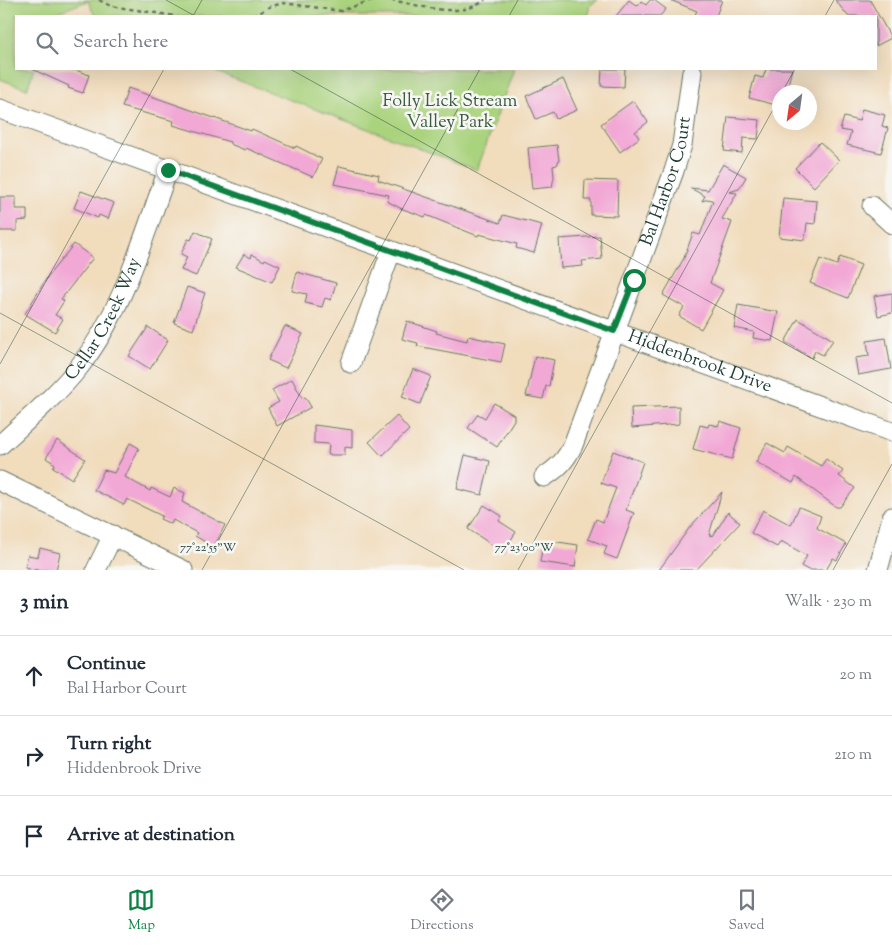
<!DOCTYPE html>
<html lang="en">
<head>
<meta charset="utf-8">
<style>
	body { margin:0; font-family:"Sorts Mill Goudy",serif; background:#f2f2f3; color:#1f2937 }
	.compass { position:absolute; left:772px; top:85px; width:45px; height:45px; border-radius:50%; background:#fff; box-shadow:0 5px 20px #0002; rotate:209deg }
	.stop { position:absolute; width:15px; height:15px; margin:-11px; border:4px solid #0b8043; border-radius:50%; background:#fff }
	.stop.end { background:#0b8043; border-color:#fff; box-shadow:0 1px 5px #0008 }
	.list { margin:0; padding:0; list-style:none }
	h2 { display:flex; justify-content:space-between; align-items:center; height:65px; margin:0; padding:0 20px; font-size:21px }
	h2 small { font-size:16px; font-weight:400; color:#747a83 }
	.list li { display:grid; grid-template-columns:32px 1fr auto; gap:15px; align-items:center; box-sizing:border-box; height:80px; padding:0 20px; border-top:1px solid #e0e1e3 }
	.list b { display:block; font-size:19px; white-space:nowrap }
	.list p { margin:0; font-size:16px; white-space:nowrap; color:#747a83 }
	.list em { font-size:16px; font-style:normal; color:#747a83 }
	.icon { flex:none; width:28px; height:28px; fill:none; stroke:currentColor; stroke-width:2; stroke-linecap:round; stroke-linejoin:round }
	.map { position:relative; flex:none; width:892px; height:570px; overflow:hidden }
	.search { position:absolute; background:#fff; box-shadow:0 5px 20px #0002; left:15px; right:15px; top:15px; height:55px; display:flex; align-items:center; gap:12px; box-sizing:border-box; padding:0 18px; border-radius:0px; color:#747a83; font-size:19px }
	.sheet { height:305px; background:#fff }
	nav { display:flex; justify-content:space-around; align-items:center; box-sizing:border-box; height:70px; border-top:1px solid #e0e1e3; background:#fff; font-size:14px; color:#747a83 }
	nav a { display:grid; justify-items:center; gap:2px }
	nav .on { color:#0b8043 }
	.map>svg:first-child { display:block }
</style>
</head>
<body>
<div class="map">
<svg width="892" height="570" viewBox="0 0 892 570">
	<rect width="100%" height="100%" fill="#f6f6f2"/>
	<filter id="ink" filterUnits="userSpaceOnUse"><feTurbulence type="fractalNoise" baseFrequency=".02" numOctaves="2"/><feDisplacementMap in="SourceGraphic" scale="10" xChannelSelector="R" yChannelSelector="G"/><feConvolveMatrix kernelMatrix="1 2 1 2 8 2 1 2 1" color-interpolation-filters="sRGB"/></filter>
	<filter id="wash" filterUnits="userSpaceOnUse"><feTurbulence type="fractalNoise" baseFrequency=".0096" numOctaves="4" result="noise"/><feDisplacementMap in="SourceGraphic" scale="20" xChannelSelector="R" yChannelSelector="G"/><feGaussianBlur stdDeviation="1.12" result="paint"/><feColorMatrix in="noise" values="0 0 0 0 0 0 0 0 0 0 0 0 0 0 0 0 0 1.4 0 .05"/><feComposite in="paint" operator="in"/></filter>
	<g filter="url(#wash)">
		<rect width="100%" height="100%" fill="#f1dcbc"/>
		<path fill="#aad37e" stroke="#648859" d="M0 0H598L589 6V16H95L88 1 55 13 53 16H16V69H34L27 89 0 79Z
			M208 69H514L477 170Z"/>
		<g id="blocks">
			<path fill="#f2a8d5" d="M629 0 637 6 641 1 646 5 650 0H654L666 9 660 16H616Z
				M670 0H722L716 16H694L697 11Z
				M835 0H870L891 38 876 46V16H848Z
				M32 69H73L89 75 83 93 68 88 69 86Z
				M602 69H625L624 87 601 86Z
				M766 69H792L786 92H780V106L749 98 755 76 763 78Z
				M563 79 577 110 556 119 553 112 536 119 526 96Z
				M128 88 237 126 251 131 252 129 295 148 296 146 322 159 313 177 246 148 245 150 230 144V142L173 125 174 121 122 107Z
				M633 101 648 122 635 132 639 138 620 152 601 124Z
				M862 109 885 115 882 126 888 128 881 153 847 145 851 132 840 130 844 117 859 121Z
				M728 117 760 120 758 139 743 138 742 153 724 151Z
				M820 142 839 160 814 187 795 168Z
				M557 145 559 160 557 165 553 166 554 177 552 187 532 189 528 148Z
				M723 164 746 177 739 189 729 192 737 193 722 219 732 222 710 283 723 290 701 329 679 316 684 307 663 295 684 258 693 233 700 235 713 201 709 199 702 201 705 196 690 188 708 190Z
				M339 166 379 175 378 180 500 223 503 215 542 225 534 253 516 248 517 244 479 234 478 236 426 215 425 217 400 208 387 201 389 195 334 184Z
				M585 180 618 181 617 216 591 215V200H584Z
				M81 191 114 203 108 219 99 215 98 218 74 208Z
				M0 197H16V209H27V220L17 221V231H0Z
				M783 198 817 201 815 224 807 223 805 240 779 237Z
				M195 231 212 239 196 276 181 270 187 257 181 254 188 239 191 240Z
				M600 236 602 259 582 261 583 266 561 268 559 239Z
				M74 244 93 258 61 299 64 301 55 315 63 319 55 332 25 314 48 276Z
				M244 254 251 258 252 254 264 261 265 259 280 266 272 282 236 267Z
				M840 257 861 265 848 298 810 283 820 259 837 265Z
				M297 272 336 283 331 300 325 298 322 307 305 303 307 294 292 291Z
				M187 287 205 293 193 330 174 323Z
				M892 293V313L878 316 874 296Z
				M738 305 778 312 772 341 753 338 754 332 734 328Z
				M798 319 833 340 823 355 815 351 812 358 785 342Z
				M407 321 437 331 436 333 467 341 468 336 505 344 501 362 417 346 418 343 402 339Z
				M285 326 303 334 286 368 268 360Z
				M148 327 168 340 150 369 129 356Z
				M886 338 891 369 858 375 855 358 869 356 867 341Z
				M535 356 554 360 549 386H546L543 399 526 396Z
				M413 369 431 376 420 404 402 397Z
				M292 379 302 398 305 397 311 407 277 426 268 408 279 402 272 390Z
				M494 403 514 415V420L497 447 468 428 478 414 485 418Z
				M679 406V424L632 428 631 408Z
				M397 416 409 430 382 456 369 442Z
				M720 421 741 428 732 459 693 449 700 425 708 427 709 424 718 426Z
				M314 425 352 430V448L345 447V455H328L329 444 314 443Z
				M57 440 85 459 72 479 53 467 55 464 46 458Z
				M130 443 139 448 125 477 150 491 151 488 170 497 174 488 185 493 182 502 225 525 214 547 195 536 197 533 173 520 171 524 160 519 162 516 127 499 124 505 94 490 104 470 114 473Z
				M767 443 785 453 788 447 821 466 826 459 843 471 839 476 855 488 840 507H836L796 477 793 483 756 462Z
				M613 451 643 462 626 510 634 513 617 559 604 554 607 546 588 539 596 519 603 522 616 488 601 483Z
				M465 455 490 461 482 495 457 489Z
				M722 492 709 535 713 536 728 512 740 523 696 570H659L690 527Z
				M484 505 502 516 499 521 516 532 503 552 468 529Z
				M799 507 821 516 817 528 846 544 837 560 833 558 826 570H808L801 566 807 556 781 541 777 547 751 533 763 510 791 525Z
				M551 541 578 545 575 567 540 562 543 544 550 545Z
				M40 548 60 553 56 570H38L25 567 28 555 38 557Z"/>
		</g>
	</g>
	<g filter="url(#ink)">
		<use href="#blocks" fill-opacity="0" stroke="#687564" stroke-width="1"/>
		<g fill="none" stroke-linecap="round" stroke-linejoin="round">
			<defs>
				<g id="minor">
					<path id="s1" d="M0 109 892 432"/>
					<path d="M872 206 892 224"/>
					<path d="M351 363 391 251"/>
					<path id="s2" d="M0 445C27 420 56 396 79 367 124 310 143 237 168 170"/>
					<path id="s3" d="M544 477C558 468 566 460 573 445L674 171 682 145 692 72"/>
					<path d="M0 481 183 570"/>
					<path d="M96 570 113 535"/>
					<path d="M878 570 892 517"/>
				</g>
			</defs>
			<use href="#minor" stroke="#687564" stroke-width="21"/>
			<path stroke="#687564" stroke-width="2.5" stroke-dasharray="4 4" stroke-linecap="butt" d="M99 0 111 6 175 16
				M391 0C421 5 459 20 485 0
				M245 16 257 14 269 7 283 3 341 11 372 0"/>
			<use href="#minor" stroke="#fff" stroke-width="19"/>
		</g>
	</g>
	<g fill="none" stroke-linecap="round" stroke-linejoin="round" filter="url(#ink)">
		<path stroke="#0b8043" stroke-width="6" d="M168 170 614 331 634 280"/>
	</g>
	<path fill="none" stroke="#1f3d34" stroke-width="1" stroke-opacity="0.45" d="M166 0 195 16M193 16 202 0M509 16 518 0M825 16 834 0M290 69 892 403M782 92 795 69M0 313 464 570M0 364 164 69M202 570 480 69M518 570 780 97M833 570 892 464"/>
	<g text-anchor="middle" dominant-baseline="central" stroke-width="5" stroke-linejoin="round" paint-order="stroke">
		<g font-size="18" fill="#3b5b43" stroke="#f6f6f2">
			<text x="450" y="102">Folly Lick Stream<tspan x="450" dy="21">Valley Park</tspan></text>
		</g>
		<g font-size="18" fill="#1f3d34" stroke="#f6f6f2">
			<text stroke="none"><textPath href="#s3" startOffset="324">Bal Harbor Court</textPath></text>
			<text stroke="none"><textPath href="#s2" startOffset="165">Cellar Creek Way</textPath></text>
			<text stroke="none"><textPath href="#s1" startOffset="744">Hiddenbrook Drive</textPath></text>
		</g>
	</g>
	<g font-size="12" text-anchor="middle" fill="#1f3d34" stroke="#f6f6f2" stroke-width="5" stroke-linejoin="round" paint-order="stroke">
		<text x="208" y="551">77°22'55"W</text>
		<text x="524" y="551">77°23'00"W</text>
	</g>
</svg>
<svg class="compass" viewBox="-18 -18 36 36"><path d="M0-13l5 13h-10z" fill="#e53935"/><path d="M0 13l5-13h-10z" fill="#747a83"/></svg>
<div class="stop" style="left:634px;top:280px"></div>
<div class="stop end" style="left:168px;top:170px"></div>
<div class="search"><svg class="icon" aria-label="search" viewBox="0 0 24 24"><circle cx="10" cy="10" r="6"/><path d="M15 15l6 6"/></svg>Search here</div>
</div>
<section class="sheet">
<h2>3 min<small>Walk · 230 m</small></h2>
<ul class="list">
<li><svg class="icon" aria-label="ahead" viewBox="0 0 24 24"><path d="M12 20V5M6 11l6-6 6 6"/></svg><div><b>Continue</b><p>Bal Harbor Court</p></div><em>20 m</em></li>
<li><svg class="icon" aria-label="right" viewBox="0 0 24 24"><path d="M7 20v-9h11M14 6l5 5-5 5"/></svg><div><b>Turn right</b><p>Hiddenbrook Drive</p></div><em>210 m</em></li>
<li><svg class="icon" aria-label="arrive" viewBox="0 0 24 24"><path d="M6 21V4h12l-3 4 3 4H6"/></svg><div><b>Arrive at destination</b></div></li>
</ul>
</section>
<nav>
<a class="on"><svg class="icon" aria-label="map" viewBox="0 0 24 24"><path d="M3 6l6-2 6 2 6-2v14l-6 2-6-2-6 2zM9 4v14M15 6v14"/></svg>Map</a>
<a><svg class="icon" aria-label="directions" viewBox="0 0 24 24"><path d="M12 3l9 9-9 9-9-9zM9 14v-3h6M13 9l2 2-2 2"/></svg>Directions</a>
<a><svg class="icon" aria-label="saved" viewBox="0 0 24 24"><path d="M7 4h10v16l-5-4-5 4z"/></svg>Saved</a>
</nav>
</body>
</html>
